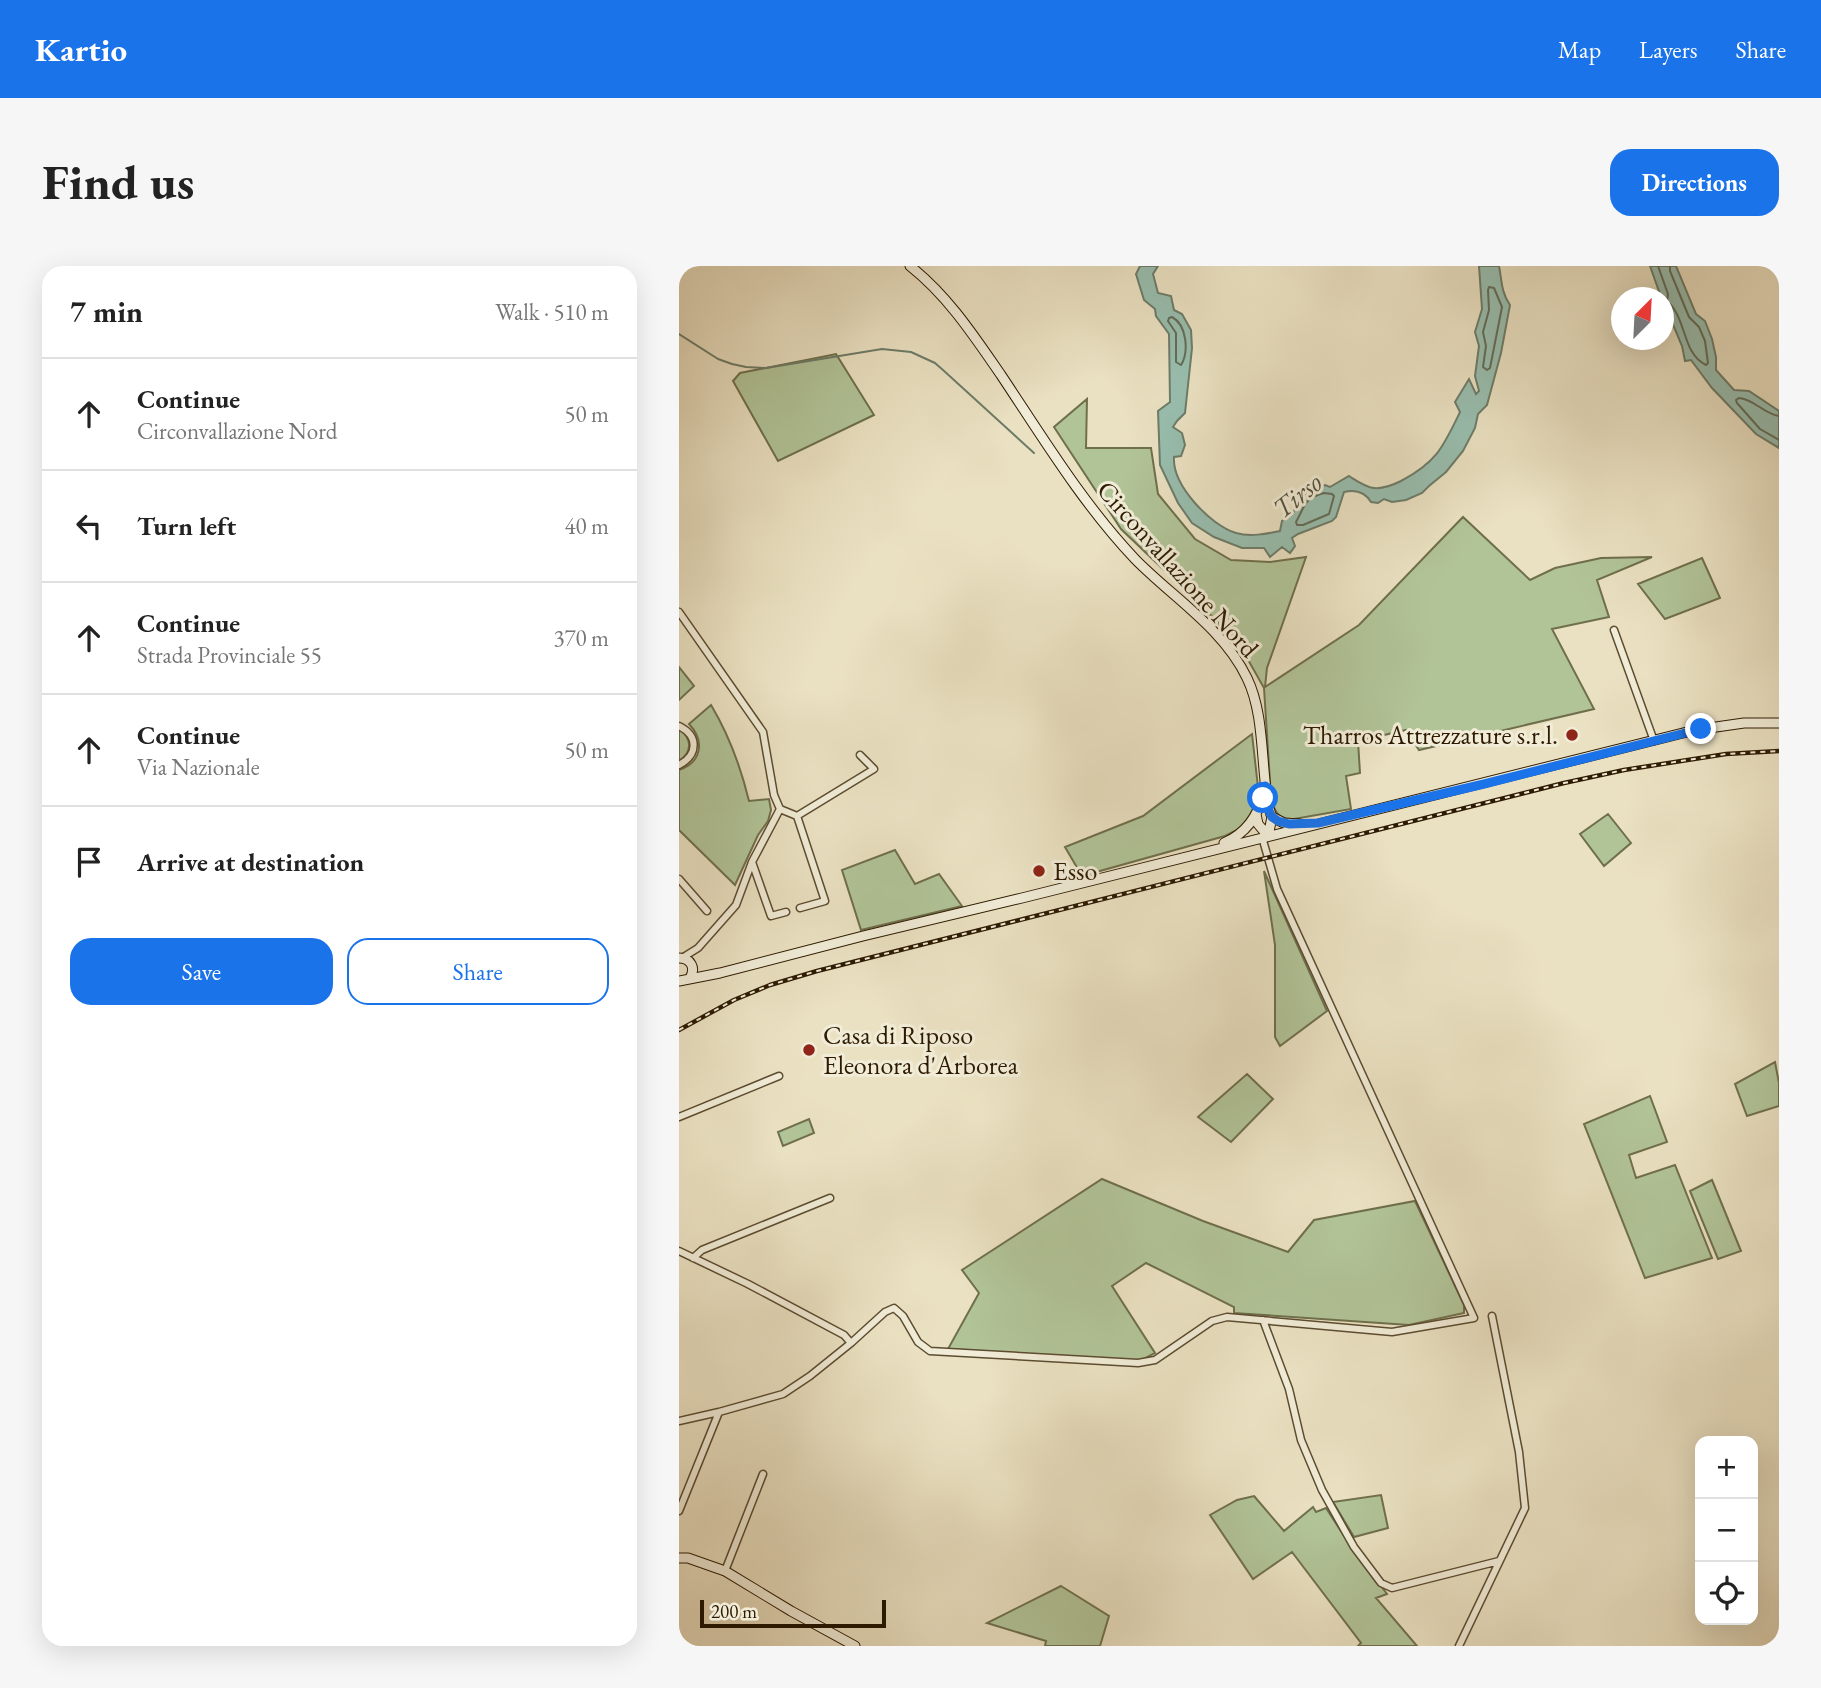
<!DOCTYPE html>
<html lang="en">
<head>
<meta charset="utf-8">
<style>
	body { margin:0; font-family:"EB Garamond",serif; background:#f6f6f6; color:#222 }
	.controls { position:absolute; right:21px; bottom:21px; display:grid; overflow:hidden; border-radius:14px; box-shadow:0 7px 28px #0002 }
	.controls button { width:63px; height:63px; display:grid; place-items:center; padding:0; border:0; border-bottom:2px solid #e0e0e0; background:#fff; color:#222; font:35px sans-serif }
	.compass { position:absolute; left:932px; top:21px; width:63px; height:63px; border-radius:50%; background:#fff; box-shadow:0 7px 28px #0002; rotate:24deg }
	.scale { position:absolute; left:21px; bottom:18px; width:186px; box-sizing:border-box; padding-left:7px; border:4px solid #2d1a00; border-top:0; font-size:19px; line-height:24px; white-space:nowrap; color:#2d1a00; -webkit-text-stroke:5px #f1ecd7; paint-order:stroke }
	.stop { position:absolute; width:21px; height:21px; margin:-16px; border:5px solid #1a73e8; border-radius:50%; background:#fff }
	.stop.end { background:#1a73e8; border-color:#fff; box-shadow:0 2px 7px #0008 }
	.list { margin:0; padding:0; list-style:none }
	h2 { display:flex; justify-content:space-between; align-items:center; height:91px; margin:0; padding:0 28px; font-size:30px }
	h2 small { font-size:23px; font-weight:400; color:#767676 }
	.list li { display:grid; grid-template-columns:46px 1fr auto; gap:21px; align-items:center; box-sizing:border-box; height:112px; padding:0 28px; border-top:2px solid #e0e0e0 }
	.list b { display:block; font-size:26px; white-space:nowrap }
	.list p { margin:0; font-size:23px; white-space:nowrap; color:#767676 }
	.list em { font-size:23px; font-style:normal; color:#767676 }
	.actions { display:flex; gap:14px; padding:21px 28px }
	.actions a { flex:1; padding:16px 0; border:2px solid #1a73e8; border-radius:21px; text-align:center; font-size:24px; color:#1a73e8 }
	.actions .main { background:#1a73e8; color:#fff }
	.icon { flex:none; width:38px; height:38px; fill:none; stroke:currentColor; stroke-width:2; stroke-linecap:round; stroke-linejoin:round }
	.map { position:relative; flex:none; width:1100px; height:1380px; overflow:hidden; border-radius:21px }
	header { display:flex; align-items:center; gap:42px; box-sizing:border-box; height:98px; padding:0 35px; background:#1a73e8; color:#fff }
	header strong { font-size:33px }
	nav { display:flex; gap:38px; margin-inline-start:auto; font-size:24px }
	.intro { display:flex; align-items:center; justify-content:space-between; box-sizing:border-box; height:168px; padding:0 42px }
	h1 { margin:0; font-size:49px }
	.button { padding:18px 32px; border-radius:21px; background:#1a73e8; color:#fff; font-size:24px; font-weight:700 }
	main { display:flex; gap:42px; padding:0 42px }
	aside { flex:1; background:#fff; border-radius:21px; box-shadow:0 7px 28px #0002 }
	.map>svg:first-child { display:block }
</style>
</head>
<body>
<header>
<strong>Kartio</strong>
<nav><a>Map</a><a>Layers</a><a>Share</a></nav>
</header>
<div class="intro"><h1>Find us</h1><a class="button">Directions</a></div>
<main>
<aside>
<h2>7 min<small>Walk · 510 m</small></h2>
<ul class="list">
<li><svg class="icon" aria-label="ahead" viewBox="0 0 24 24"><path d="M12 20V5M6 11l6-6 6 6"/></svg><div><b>Continue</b><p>Circonvallazione Nord</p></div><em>50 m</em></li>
<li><svg class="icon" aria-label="left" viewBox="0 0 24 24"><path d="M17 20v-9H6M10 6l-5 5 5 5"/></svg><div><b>Turn left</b></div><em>40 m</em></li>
<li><svg class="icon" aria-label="ahead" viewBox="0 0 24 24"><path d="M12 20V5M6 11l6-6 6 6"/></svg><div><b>Continue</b><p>Strada Provinciale 55</p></div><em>370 m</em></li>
<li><svg class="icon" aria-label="ahead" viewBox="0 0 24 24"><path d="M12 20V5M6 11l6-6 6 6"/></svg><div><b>Continue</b><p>Via Nazionale</p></div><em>50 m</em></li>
<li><svg class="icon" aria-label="arrive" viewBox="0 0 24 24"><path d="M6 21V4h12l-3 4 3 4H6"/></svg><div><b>Arrive at destination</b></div></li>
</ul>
<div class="actions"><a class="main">Save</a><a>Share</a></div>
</aside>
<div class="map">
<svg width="1100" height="1380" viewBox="0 0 1100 1380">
	<rect width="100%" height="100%" fill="#eae1c2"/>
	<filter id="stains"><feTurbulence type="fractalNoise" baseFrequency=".00286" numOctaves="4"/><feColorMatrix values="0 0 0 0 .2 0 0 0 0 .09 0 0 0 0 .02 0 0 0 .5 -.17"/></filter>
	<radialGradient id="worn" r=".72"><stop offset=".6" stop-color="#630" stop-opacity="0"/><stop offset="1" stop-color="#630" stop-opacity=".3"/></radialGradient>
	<path fill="#b1c498" stroke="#6f6f4c" stroke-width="2" d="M157 88 195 149 99 195 54 115 61 107Z
		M408 133 407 182H472L479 228 516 273 552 294 591 296 627 291 588 402 586 421 680 359 784 251 851 314 876 302 922 292 973 291 918 314 930 351 873 363 915 443 740 484 727 464 679 475 681 507 667 510 672 543 615 553C599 554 595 545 592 531L585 422 563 383 526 343 442 263 375 161Z
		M1023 292 1041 332 986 353 959 318Z
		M0 401 15 420 0 434Z
		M32 439C50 469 62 502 70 535L90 533 92 544 89 555 79 569 56 619 0 564V504C23 496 26 475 10 458Z
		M0 463C13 472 14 486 0 495Z
		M573 468 580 530 572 547 562 562 546 570 403 610 386 581 464 550Z
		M929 548 952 577 925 600 901 568Z
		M216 584 236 618 260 608 283 640 182 664 163 604Z
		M585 605 648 745 601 780 596 771V679Z
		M1096 796 1100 817V840L1068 850 1056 818Z
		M568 808 594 833 552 876 519 851Z
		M971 830 988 876 950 889 957 912 996 899 1033 992 966 1012 905 858Z
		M130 853 135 867 104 880 99 866Z
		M423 913 524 955 609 986 635 954 736 935 785 1039V1047L730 1059 555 1047V1041L467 997 433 1020 476 1087 461 1095 269 1083 300 1027 283 1004Z
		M1033 914 1062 985 1039 993 1011 925Z
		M702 1229 709 1262 675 1271 654 1236Z
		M575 1230 605 1265 634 1241 637 1246 647 1242 669 1276 708 1328 697 1332 738 1380H679L682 1377 613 1286 574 1313 531 1249 558 1234Z
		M382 1320 430 1350 421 1380H366L367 1375 308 1357Z"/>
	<path fill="#98beaf" stroke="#6d7c69" stroke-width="2" d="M461 0H479L474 8 479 27 492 30 495 44 503 48 512 64 513 82 506 147 498 155 494 161 503 167 506 179 502 190 495 191C493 219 531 259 557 267 571 271 587 268 601 265L603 255 613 249 620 232 636 222 646 219 651 221 670 210C678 215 686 221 695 222 704 223 714 219 722 215 758 196 764 181 781 146L776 136 790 113 797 128 800 125 796 110 800 80 796 66 803 43 800 0H820C823 15 822 26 831 39L822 87 808 139 799 148 796 162 784 185 767 206 750 220 743 227 727 234 713 236 705 233 699 237 692 236C686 226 677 223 665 226L657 251 653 255 619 268 613 272 616 280 611 287 603 281 591 291 585 282H563L535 271 513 257 499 237 481 199 479 145 491 136 490 68 477 50 476 43 465 34 457 8Z
		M971 0H997L1017 48 1026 55 1033 73 1037 91V104L1055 124 1070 125 1100 145V182L1077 168 1033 122 1012 94 1006 95 1003 80 985 37V32L982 31Z"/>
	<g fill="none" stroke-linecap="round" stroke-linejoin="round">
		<path stroke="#626c58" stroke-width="2" d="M979 0 989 28 988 35C1008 52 1003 88 1027 99L1029 97 1026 75 1020 61 1010 51 991 5V0
			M810 21 815 22 823 41 811 102 808 104 804 101 807 80 804 66 810 44 809 24Z
			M493 51C508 59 510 86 502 99L497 96V67L489 55 490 52Z
			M1100 150C1085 148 1075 133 1060 132L1057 134 1058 137 1081 163 1100 174
			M645 227 653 228 655 230 650 248 624 259H618L617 256C626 240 625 232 645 227Z"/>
		<path stroke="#6d7c69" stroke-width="2" d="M0 68 39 93 53 98 67 101 87 102 203 83 232 86 256 97 264 104 355 187"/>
		<defs>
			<path id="minor" d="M0 346 84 466 95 529 101 543
				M935 364 975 475
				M0 460C20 470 19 489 0 499
				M101 543 118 550 195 503 181 489
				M118 550 146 635 121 642
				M73 596 92 650 107 646
				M0 613 28 645
				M3 692 19 682 57 639 73 596 101 543
				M0 851 100 810
				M0 985 69 1018 165 1069 172 1077
				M14 992 23 984 151 932
				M584 1054 610 1123 622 1174 643 1224 675 1281 702 1317 713 1322 820 1295
				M0 1155 40 1146 104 1128 131 1110 172 1077 206 1046 215 1042 224 1050 239 1076 251 1085 459 1097 476 1094 533 1055 548 1051 713 1066 795 1052 598 623 583 571
				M0 1245 40 1146
				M46 1305 84 1208
				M780 1380 846 1242 840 1186 813 1050"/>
			<path id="secondary" d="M231 0C269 30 295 70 322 109 364 172 404 238 456 293 493 331 544 362 568 412 585 447 582 493 588 531 589 539 590 544 593 551L589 570
				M577 548 579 558 589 570
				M593 551 605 557 621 558
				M545 577C566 568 580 550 584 527
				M0 692C12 692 17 702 11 712
				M0 715 41 707 184 670 343 632 1016 464 1065 457H1100
				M0 1292H9L46 1305 112 1345 176 1380"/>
		</defs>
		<use href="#minor" stroke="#5c4c30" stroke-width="9"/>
		<use href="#secondary" stroke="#2d1a00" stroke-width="11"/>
		<use href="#minor" stroke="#f1ecd7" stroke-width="6"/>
		<use href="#secondary" stroke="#f1ecd7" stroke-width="9"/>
		<defs>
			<path id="rail" d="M0 764 55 734 91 719 138 705 885 517 945 504 1047 488 1100 485"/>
		</defs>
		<use href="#rail" stroke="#2d1a00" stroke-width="4.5"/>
		<use href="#rail" stroke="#f1ecd7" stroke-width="2" stroke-dasharray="5" stroke-linecap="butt"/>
	</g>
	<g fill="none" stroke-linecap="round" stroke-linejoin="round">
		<path stroke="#1a73e8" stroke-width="9" d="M584 532 586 520 590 545 593 551 599 555 610 558 639 557 805 518 1022 463"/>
	</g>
	<g fill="#8f2418" stroke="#f1ecd7" stroke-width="2.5">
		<circle cx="893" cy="469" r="7"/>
		<circle cx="360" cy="605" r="7"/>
		<circle cx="130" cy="784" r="7"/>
	</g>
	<g text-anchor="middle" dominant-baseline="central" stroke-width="6" stroke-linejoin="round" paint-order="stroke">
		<g font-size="26" fill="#2d1a00" stroke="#f1ecd7">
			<text transform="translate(499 303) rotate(48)">Circonvallazione Nord</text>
		</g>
		<g font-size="26" fill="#2d1a00" stroke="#f1ecd7" text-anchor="start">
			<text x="879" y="469" text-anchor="end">Tharros Attrezzature s.r.l.</text>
			<text x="374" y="605">Esso</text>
			<text x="144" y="769">Casa di Riposo<tspan x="144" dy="30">Eleonora d'Arborea</tspan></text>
		</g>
		<g font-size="28" font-style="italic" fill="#52533d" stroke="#f1ecd7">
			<text transform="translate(618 229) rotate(-39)">Tirso</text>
		</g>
	</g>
	<rect width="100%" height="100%" filter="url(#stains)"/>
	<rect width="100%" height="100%" fill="url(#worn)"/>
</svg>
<div class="controls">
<button>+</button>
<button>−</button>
<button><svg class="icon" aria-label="locate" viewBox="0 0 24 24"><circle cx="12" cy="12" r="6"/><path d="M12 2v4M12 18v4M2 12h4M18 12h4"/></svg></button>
</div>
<svg class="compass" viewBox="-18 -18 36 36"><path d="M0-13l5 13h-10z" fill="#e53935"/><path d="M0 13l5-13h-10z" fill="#767676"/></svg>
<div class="scale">200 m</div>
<div class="stop" style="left:584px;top:532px"></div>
<div class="stop end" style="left:1022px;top:463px"></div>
</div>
</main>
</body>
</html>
